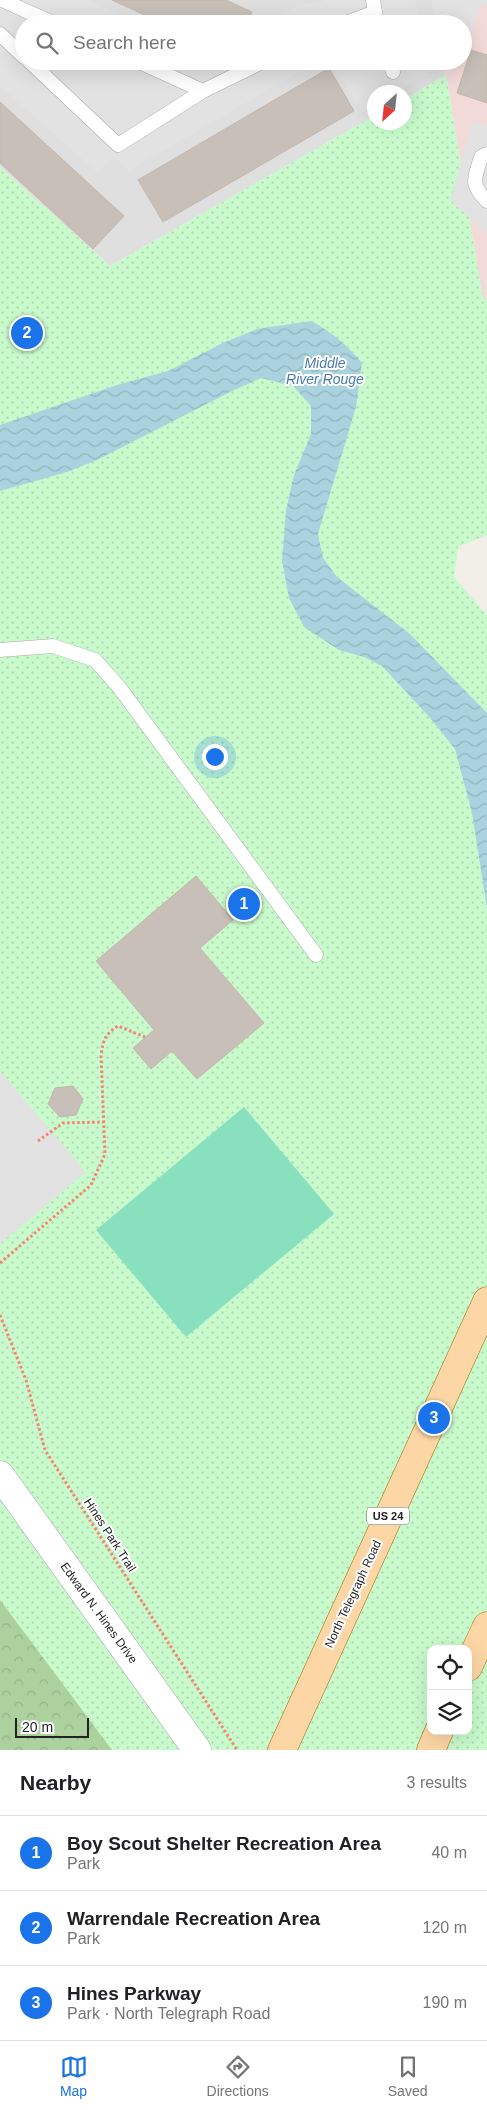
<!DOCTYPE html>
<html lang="en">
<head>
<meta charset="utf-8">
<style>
	body { margin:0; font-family:Helvetica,sans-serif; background:#f2f2f2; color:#202124 }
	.controls { position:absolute; right:15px; bottom:15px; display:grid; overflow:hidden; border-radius:10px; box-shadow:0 5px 20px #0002 }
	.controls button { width:45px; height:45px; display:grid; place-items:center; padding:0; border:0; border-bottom:1px solid #e0e0e0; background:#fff; color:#202124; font:25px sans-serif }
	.compass { position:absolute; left:367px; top:85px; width:45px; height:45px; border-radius:50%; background:#fff; box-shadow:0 5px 20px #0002; rotate:207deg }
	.scale { position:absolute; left:15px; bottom:12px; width:74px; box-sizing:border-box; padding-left:5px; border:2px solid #222; border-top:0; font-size:14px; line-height:18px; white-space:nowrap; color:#222; -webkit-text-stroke:4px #fff; paint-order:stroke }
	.you { position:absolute; left:214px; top:756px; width:18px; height:18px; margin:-12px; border:4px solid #fff; border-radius:50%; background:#1a73e8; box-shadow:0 0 0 8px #1a73e833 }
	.badge { display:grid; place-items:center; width:32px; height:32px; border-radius:50%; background:#1a73e8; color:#fff; font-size:16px; font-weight:700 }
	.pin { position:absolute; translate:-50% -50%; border:2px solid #fff; box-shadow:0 1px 5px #0006 }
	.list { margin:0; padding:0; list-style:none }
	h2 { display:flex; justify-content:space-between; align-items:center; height:65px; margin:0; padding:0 20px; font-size:21px }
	h2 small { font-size:16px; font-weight:400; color:#757577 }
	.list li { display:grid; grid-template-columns:32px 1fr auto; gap:15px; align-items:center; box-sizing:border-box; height:75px; padding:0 20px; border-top:1px solid #e0e0e0 }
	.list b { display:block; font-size:19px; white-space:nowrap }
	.list p { margin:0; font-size:16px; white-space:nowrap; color:#757577 }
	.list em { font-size:16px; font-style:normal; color:#757577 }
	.icon { flex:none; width:28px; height:28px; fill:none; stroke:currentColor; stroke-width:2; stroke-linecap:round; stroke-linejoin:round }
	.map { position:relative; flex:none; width:487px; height:1750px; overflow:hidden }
	.search { position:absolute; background:#fff; box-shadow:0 5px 20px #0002; left:15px; right:15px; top:15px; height:55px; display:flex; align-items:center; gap:12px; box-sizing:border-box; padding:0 18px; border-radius:28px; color:#757577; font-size:19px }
	.sheet { height:290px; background:#fff }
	nav { display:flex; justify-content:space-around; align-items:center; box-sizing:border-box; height:70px; border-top:1px solid #e0e0e0; background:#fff; font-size:14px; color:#757577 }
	nav a { display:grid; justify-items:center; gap:2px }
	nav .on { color:#1a73e8 }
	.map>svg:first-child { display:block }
</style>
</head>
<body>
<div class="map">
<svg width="487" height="1750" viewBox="0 0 487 1750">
	<defs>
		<pattern id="forest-crowns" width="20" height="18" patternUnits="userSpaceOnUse" patternTransform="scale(1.25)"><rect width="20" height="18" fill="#add19e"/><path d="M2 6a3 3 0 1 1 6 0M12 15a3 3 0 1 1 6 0" fill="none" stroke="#95b388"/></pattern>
		<pattern id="park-dots" width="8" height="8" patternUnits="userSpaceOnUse" patternTransform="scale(1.25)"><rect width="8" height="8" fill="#c8facc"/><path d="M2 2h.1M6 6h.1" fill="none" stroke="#acd6af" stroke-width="1.8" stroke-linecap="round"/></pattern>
		<pattern id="water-waves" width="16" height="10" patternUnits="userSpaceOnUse" patternTransform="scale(1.25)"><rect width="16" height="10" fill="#aad3df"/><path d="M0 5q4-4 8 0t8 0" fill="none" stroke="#92b5bf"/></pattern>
	</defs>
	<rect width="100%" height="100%" fill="#f2efe9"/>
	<path fill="#e0dfdf" d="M0 0H437L440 24H24V61H444L446 75 405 99 404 92H374V116L110 266 0 167Z"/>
	<path fill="#f2dad9" d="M487 0V299L483 300 444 61H463V24H440Z"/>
	<path fill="url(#forest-crowns)" d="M0 1540 150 1750H0Z"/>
	<path fill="url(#park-dots)" fill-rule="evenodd" d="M446 75 483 300 487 299V535L458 547 454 577 487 615V1750H112L0 1600V167L110 266 374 116V122H404L405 99ZM431 1649H468V1731H431Z"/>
	<path fill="#88e0be" d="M244 1107 334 1214 186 1337 96 1230Z"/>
	<path fill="#e2e2e2" d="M0 0H88L140 24H24V61H223L233 66 236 61H318L128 171 113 156 98 173 0 86Z
		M322 0H415L420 24H262L302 4 322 2Z
		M431 0H487V6L481 4 466 49 463 48V24H435Z
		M330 61H426L429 73 394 92H374V104L362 111Z
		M473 121 487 125V234L450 200Z
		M0 1071 86 1172 0 1244Z"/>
	<path fill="url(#water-waves)" d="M311 321C332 332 347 345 362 363L356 407 318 534 323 558 337 577 410 634 487 713V908L472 813 455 749 432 720 382 666 364 657 339 650 304 627 289 598 282 561 286 510 294 475 311 434V406L293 386 261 378 232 391 97 460 67 472 0 491V425L120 384 168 371 223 343 257 329Z"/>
	<path fill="#c7bfb8" stroke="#c4b6ab" d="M112 0H226L252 12 246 24H164Z
		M471 50 487 55V103L457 93Z
		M329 68 354 111 163 222 138 180Z
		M0 102 124 216 93 249 0 163Z
		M196 876 233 920 200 948 264 1023 197 1079 172 1051 151 1069 133 1048 154 1030 96 961Z
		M73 1086 83 1099 76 1115 60 1117 48 1104 55 1088Z"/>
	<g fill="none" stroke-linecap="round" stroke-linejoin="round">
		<defs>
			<path id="service" d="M2 0 55 24
				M343 24 375 12 373 0
				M0 34 24 57
				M29 61 118 145 203 91 264 61
				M137 61 203 91
				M390 61 393 72
				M487 154 481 157C475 179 469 183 487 201
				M0 650 53 646 95 660 119 687 316 955"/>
			<path id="tertiary" d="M0 1475 197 1750"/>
			<path id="primary" d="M468 1667 487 1626
				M282 1750 487 1301
				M431 1750 439 1731"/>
		</defs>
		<use href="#service" stroke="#a9a9a9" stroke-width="15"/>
		<use href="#tertiary" stroke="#a9a9a9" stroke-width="29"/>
		<use href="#primary" stroke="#a06b00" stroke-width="29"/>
		<path stroke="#fa8072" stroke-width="3" stroke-dasharray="2.5 2.5" stroke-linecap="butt" d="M38 1141 63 1123 103 1122
			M0 1263 91 1185 105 1154 101 1055C103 1041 105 1034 118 1026L145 1037
			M0 1315 26 1380 45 1450 237 1750"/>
		<use href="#service" stroke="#fff" stroke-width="14"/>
		<use href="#tertiary" stroke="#fff" stroke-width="28"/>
		<use href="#primary" stroke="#fcd6a4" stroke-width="28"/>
	</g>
	<g text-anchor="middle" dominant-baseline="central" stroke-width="4" stroke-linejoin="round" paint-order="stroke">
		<rect fill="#fff" stroke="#646464" stroke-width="1" x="367" y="1507.5" width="42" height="17" rx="4"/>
		<g font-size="11" font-weight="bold" fill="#222">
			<text x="388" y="1516">US 24</text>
		</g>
		<g font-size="12" fill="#222" stroke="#fff">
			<text transform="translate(110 1535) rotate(57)">Hines Park Trail</text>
			<text transform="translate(353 1594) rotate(-65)">North Telegraph Road</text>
			<text transform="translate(99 1613) rotate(54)">Edward N. Hines Drive</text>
		</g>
		<g font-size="14" font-style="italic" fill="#4a7aab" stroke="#fff">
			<text x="325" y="363">Middle<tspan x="325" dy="16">River Rouge</tspan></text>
		</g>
	</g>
</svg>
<div class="controls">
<button><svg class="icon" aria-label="locate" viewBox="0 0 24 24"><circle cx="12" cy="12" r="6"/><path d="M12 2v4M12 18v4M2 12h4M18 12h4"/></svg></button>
<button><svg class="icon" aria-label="layers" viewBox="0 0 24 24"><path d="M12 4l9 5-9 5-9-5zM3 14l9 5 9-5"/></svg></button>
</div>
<svg class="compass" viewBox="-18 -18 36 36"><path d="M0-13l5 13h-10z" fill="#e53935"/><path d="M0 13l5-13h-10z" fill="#757577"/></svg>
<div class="scale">20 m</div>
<div class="you"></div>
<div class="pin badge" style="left:244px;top:904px">1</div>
<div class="pin badge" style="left:27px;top:333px">2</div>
<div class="pin badge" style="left:434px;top:1418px">3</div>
<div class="search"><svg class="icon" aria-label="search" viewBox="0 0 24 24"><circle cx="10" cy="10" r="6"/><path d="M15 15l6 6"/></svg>Search here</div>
</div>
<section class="sheet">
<h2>Nearby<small>3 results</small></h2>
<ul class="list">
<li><span class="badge">1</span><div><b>Boy Scout Shelter Recreation Area</b><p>Park</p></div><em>40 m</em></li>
<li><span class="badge">2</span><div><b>Warrendale Recreation Area</b><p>Park</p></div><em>120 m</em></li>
<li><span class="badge">3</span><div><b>Hines Parkway</b><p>Park · North Telegraph Road</p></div><em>190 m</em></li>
</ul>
</section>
<nav>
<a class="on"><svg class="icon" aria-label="map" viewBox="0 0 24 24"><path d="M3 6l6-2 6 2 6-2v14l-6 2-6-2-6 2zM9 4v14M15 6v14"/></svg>Map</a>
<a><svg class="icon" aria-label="directions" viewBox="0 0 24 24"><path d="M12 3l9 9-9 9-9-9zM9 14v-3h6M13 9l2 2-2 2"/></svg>Directions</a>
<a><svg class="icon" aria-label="saved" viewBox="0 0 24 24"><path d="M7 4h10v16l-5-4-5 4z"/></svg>Saved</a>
</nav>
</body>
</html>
